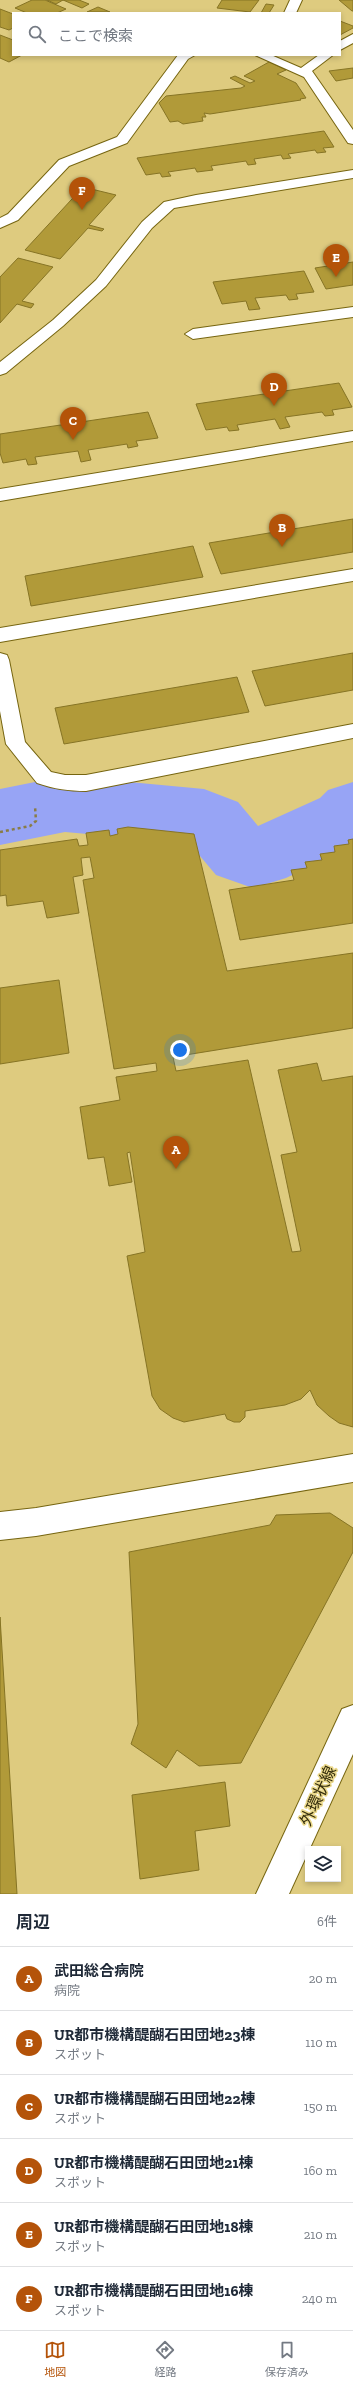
<!DOCTYPE html>
<html lang="ja">
<head>
<meta charset="utf-8">
<style>
	body { margin:0; font-family:"Zilla Slab","Noto Sans JP",serif; background:#f2f2f3; color:#1f2937 }
	.controls { position:absolute; right:12px; bottom:12px; display:grid; overflow:hidden; border-radius:0px; box-shadow:0 2px 6px #0003 }
	.controls button { width:36px; height:36px; display:grid; place-items:center; padding:0; border:0; border-bottom:1px solid #e0e1e3; background:#fff; color:#1f2937; font:20px sans-serif }
	.you { position:absolute; left:180px; top:1050px; width:14px; height:14px; margin:-10px; border:3px solid #fff; border-radius:50%; background:#1a73e8; box-shadow:0 0 0 6px #1a73e833 }
	.badge { display:grid; place-items:center; width:26px; height:26px; border-radius:50%; background:#b45309; color:#fff; font-size:13px; font-weight:700 }
	.pin { position:absolute; translate:-50% -33px; filter:drop-shadow(0 1px 2px #0008) }
	.pin::after { content:''; position:absolute; top:21px; width:14px; height:12px; background:inherit; clip-path:polygon(0 0,100% 0,50% 100%) }
	.list { margin:0; padding:0; list-style:none }
	h2 { display:flex; justify-content:space-between; align-items:center; height:52px; margin:0; padding:0 16px; font-size:17px }
	h2 small { font-size:13px; font-weight:400; color:#747a83 }
	.list li { display:grid; grid-template-columns:26px 1fr auto; gap:12px; align-items:center; box-sizing:border-box; height:64px; padding:0 16px; border-top:1px solid #e0e1e3 }
	.list b { display:block; font-size:15px; white-space:nowrap }
	.list p { margin:0; font-size:13px; white-space:nowrap; color:#747a83 }
	.list em { font-size:13px; font-style:normal; color:#747a83 }
	.icon { flex:none; width:22px; height:22px; fill:none; stroke:currentColor; stroke-width:2; stroke-linecap:round; stroke-linejoin:round }
	.map { position:relative; flex:none; width:353px; height:1894px; overflow:hidden }
	.search { position:absolute; background:#fff; box-shadow:0 2px 6px #0003; left:12px; right:12px; top:12px; height:44px; display:flex; align-items:center; gap:10px; box-sizing:border-box; padding:0 14px; border-radius:0px; color:#747a83; font-size:15px }
	.sheet { height:436px; background:#fff }
	nav { display:flex; justify-content:space-around; align-items:center; box-sizing:border-box; height:56px; border-top:1px solid #e0e1e3; background:#fff; font-size:11px; color:#747a83 }
	nav a { display:grid; justify-items:center; gap:2px }
	nav .on { color:#b45309 }
	.map>svg:first-child { display:block }
</style>
</head>
<body>
<div class="map">
<svg width="353" height="1894" viewBox="0 0 353 1894">
	<rect width="100%" height="100%" fill="#decb7f"/>
	<g fill="none" stroke-linecap="round" stroke-linejoin="round">
		<path fill="#97a4f5" fill-rule="evenodd" d="M65 776 204 789 238 802 258 826 320 798 328 790 353 782V846L286 878 260 886 250 887 216 875 189 843 65 832 0 845V789Z"/>
	</g>
	<path fill="#b19a39" stroke="#867425" d="M32 0H45L66 9 57 13H27L15 8Z
		M47 0H79L89 4 82 8 63 0 56 4Z
		M222 0H259L250 12 217 8Z
		M339 0H353V11H352Z
		M266 4 274 5 269 13H261Z
		M98 7 110 12H87Z
		M0 9 13 14V28L9 30 0 27Z
		M340 21 353 26V28L340 35Z
		M0 35 13 40V55H22L9 62 0 58Z
		M269 62 286 70 277 74 296 83 306 98 300 99 301 100 210 114 204 113 206 117H202L203 121 183 124 178 121 170 122 159 103 166 96 241 88 245 86 230 78 235 76 250 83 255 81 244 76Z
		M353 68V78L336 81 329 71Z
		M324 131 334 147 323 148 326 152 317 153 315 150 288 154 291 158 283 159 281 155 254 159 256 164 248 165 246 161 211 166 213 170 197 172 195 168 168 172 171 176 162 177 160 173 146 175 137 158Z
		M83 187 116 195 89 225 104 229 102 231 88 228 60 259 25 250Z
		M18 258 53 267 22 301 34 304 31 308 17 304 0 323V277Z
		M353 262V285L326 289 315 268Z
		M304 271 314 292 296 294 298 299 289 300 286 295 255 298 260 309 249 310 246 301 222 304 213 282Z
		M339 383 352 407 332 410 334 415 325 416 322 412 285 417 290 427 280 429 275 419 237 425 239 430 229 431 227 427 206 430 196 404Z
		M148 412 158 438 136 441 138 446 128 448 127 444 88 450 91 460 81 462 78 451 35 457 37 464 28 465 26 459 3 463 0 453V434Z
		M353 519V552L221 574 209 543Z
		M193 546 203 577 31 606 25 576Z
		M353 653V690L265 706 252 671Z
		M237 677 249 712 64 744 55 708Z
		M128 827 194 834 227 971 353 953V1028L173 1057 176 1071 248 1060 292 1252 301 1251 281 1155 297 1152 278 1070 317 1063 322 1081 353 1076V1427L339 1423 329 1416 317 1405 310 1390 301 1399 285 1405 245 1411V1417L240 1422H234L227 1419 225 1414 184 1422 173 1418 160 1409 152 1396 127 1256 145 1252 130 1152 127 1153 132 1182 109 1186 104 1157 88 1159 80 1107 120 1100 116 1077 157 1071 156 1063 114 1069 83 880 94 878 90 857 81 858 83 875 73 877 79 913 47 918 43 901 7 906 6 895 0 896V850L77 839 79 846 88 845 86 833 109 830 110 836 118 834 117 829Z
		M353 839V923L240 940 229 890 294 880 291 870 307 868 305 862 322 860 320 854 335 852 334 846 349 844 348 840Z
		M59 980 69 1053 0 1064V988Z
		M330 1513 353 1528V1552L241 1763 199 1766 177 1750 166 1768 131 1744 138 1724 129 1552 270 1525 276 1515Z
		M0 1617 17 1894H0Z
		M225 1782 230 1826 195 1831 199 1870 140 1879 132 1795Z"/>
	<g fill="none" stroke-linecap="round" stroke-linejoin="round">
		<defs>
			<path id="minor" d="M290 0H302L296 13H284Z
				M353 34V43L340 50V41Z
				M178 55H195L188 59 127 143 69 166 18 220 0 228V218L8 214 59 160 117 137Z
				M255 55H271L301 68 319 55H333L312 71 353 130V144L348 143 304 77Z
				M353 170V178L174 208 152 228 106 286 63 326 6 373 0 375V362L53 320 96 280 142 222 164 202 196 195Z
				M353 307V317L193 339 185 334 193 329Z
				M353 431V441L0 501V489Z
				M353 569V581L0 642V628Z
				M0 653 7 655 9 660 25 742 51 772 65 775H86L353 724V738L86 791C69 791 54 789 37 783L6 744 0 711Z
				M353 1454V1482L36 1536 0 1540V1512L36 1508Z"/>
			<path id="tertiary" d="M353 1705V1754L289 1894H256L342 1709Z"/>
		</defs>
		<use href="#minor" stroke="#766510" stroke-width="2"/>
		<use href="#tertiary" stroke="#766510" stroke-width="2"/>
		<path stroke="#897c46" stroke-width="2.5" stroke-dasharray="3 3" stroke-linecap="butt" d="M0 832 30 826 36 821 35 806"/>
		<use href="#minor" fill="#fff" fill-rule="evenodd"/>
		<use href="#tertiary" fill="#fff" fill-rule="evenodd"/>
	</g>
	<g text-anchor="middle" dominant-baseline="central" stroke-width="3" stroke-linejoin="round" paint-order="stroke">
		<g font-size="16" fill="#332c0b" stroke="#ebd98c">
			<text transform="translate(318 1796) rotate(-65)">外環状線</text>
		</g>
	</g>
</svg>
<div class="controls">
<button><svg class="icon" aria-label="layers" viewBox="0 0 24 24"><path d="M12 4l9 5-9 5-9-5zM3 14l9 5 9-5"/></svg></button>
</div>
<div class="you"></div>
<div class="pin badge" style="left:176px;top:1169px">A</div>
<div class="pin badge" style="left:282px;top:547px">B</div>
<div class="pin badge" style="left:73px;top:440px">C</div>
<div class="pin badge" style="left:274px;top:406px">D</div>
<div class="pin badge" style="left:336px;top:277px">E</div>
<div class="pin badge" style="left:82px;top:210px">F</div>
<div class="search"><svg class="icon" aria-label="search" viewBox="0 0 24 24"><circle cx="10" cy="10" r="6"/><path d="M15 15l6 6"/></svg>ここで検索</div>
</div>
<section class="sheet">
<h2>周辺<small>6件</small></h2>
<ul class="list">
<li><span class="badge">A</span><div><b>武田総合病院</b><p>病院</p></div><em>20 m</em></li>
<li><span class="badge">B</span><div><b>UR都市機構醍醐石田団地23棟</b><p>スポット</p></div><em>110 m</em></li>
<li><span class="badge">C</span><div><b>UR都市機構醍醐石田団地22棟</b><p>スポット</p></div><em>150 m</em></li>
<li><span class="badge">D</span><div><b>UR都市機構醍醐石田団地21棟</b><p>スポット</p></div><em>160 m</em></li>
<li><span class="badge">E</span><div><b>UR都市機構醍醐石田団地18棟</b><p>スポット</p></div><em>210 m</em></li>
<li><span class="badge">F</span><div><b>UR都市機構醍醐石田団地16棟</b><p>スポット</p></div><em>240 m</em></li>
</ul>
</section>
<nav>
<a class="on"><svg class="icon" aria-label="map" viewBox="0 0 24 24"><path d="M3 6l6-2 6 2 6-2v14l-6 2-6-2-6 2zM9 4v14M15 6v14"/></svg>地図</a>
<a><svg class="icon" aria-label="directions" viewBox="0 0 24 24"><path d="M12 3l9 9-9 9-9-9zM9 14v-3h6M13 9l2 2-2 2"/></svg>経路</a>
<a><svg class="icon" aria-label="saved" viewBox="0 0 24 24"><path d="M7 4h10v16l-5-4-5 4z"/></svg>保存済み</a>
</nav>
</body>
</html>
